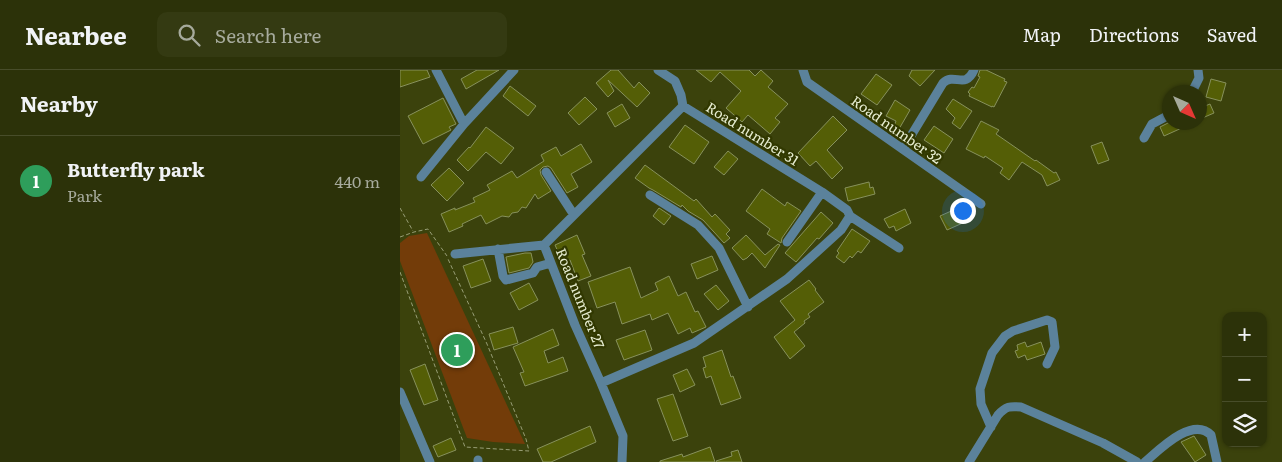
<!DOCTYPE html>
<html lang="en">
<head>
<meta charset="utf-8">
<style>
	body { margin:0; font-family:Literata,serif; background:#343a12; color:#f1f3f6 }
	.controls { position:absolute; right:15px; bottom:15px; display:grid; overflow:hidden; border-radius:10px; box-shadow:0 1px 4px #0004 }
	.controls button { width:45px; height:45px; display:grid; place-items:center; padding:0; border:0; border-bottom:1px solid #484d2a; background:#2c3209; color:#f1f3f6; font:25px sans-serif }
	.compass { position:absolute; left:762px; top:15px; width:45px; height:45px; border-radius:50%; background:#2c3209; box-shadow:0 1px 4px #0004; rotate:135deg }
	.you { position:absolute; left:562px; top:140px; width:18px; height:18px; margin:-12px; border:4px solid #fff; border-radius:50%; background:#1a73e8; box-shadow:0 0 0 8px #1a73e833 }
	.badge { display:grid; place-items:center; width:32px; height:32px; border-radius:50%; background:#95b2f1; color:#fff; font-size:16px; font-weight:700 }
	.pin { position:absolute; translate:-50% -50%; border:2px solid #fff; box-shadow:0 1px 5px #0006 }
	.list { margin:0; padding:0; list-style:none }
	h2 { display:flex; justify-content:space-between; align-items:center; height:65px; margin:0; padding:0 20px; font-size:21px }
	h2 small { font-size:16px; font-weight:400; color:#a6aa9c }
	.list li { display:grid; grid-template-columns:32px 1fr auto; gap:15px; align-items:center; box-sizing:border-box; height:90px; padding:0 20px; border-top:1px solid #484d2a }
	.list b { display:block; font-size:19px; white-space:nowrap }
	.list p { margin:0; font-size:16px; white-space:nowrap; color:#a6aa9c }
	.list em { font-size:16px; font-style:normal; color:#a6aa9c }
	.icon { flex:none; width:28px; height:28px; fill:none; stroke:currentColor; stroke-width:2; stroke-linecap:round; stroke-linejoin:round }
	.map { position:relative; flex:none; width:882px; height:392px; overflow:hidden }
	header { display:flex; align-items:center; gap:30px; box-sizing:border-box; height:70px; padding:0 25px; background:#2c3209; border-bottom:1px solid #484d2a }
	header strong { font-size:24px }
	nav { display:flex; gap:28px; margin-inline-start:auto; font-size:18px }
	.search { width:350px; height:45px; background:#343a12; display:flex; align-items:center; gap:12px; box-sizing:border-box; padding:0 18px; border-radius:10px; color:#a6aa9c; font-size:19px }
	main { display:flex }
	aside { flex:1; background:#2c3209 }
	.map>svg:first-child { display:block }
</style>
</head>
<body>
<header>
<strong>Nearbee</strong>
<div class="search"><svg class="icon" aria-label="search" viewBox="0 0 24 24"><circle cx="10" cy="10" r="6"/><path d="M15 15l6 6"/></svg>Search here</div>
<nav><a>Map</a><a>Directions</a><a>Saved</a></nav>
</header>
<main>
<aside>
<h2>Nearby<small></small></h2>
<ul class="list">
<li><span class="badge" style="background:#2e9e5b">1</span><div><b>Butterfly park</b><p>Park</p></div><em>440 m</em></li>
</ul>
</aside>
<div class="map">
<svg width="882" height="392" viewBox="0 0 882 392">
	<rect width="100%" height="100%" fill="#3b420c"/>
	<path fill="#733c09" d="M27 163 125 374 93 372 67 368 0 191V173L9 166Z"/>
	<path fill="#545e06" stroke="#87915c" d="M0 0H27L30 7 0 17Z
		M77 0H99L66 19 61 9Z
		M211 0H218L234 18 239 12 250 23 237 37 208 10 214 21 208 27 196 13Z
		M296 0H349L355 6 361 0 373 11 368 17 388 34 375 48 380 52 370 64 348 45 342 52 326 38 341 21 320 2 311 12Z
		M512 0H535L520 16 509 6Z
		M580 0H586L605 9 604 11 607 12 594 37 592 36V37L569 26 570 24 568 22 572 17 574 18 580 7 578 6Z
		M476 4 492 15 477 35 461 24Z
		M811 9 826 13 821 31 806 27Z
		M110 16 136 36 128 46 103 26Z
		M185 27 197 39 179 55 168 43Z
		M43 28 56 54 49 57 51 60 23 74 8 46Z
		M553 29 572 41 560 59 552 53 555 48 546 39Z
		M495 30 510 40 499 59 494 56 496 51 486 46Z
		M222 34 230 48 215 57 207 43Z
		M810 34 814 43 800 49V38Z
		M433 46 447 60 427 80 443 98 432 109 416 91 410 96 398 83Z
		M581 51 599 60 596 64 635 91 636 90 654 103 656 102 660 110 647 116 642 105 622 92 609 110 600 103 603 98 585 86 584 88 566 79Z
		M770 52H782L784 57 764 66 760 57Z
		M285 55 309 72 294 94 269 77Z
		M534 56 553 69 544 83 524 70Z
		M86 57 114 78 101 94 86 82 68 101 57 90 69 77 70 78Z
		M702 72 709 90 698 94 691 76Z
		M181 74 192 92 171 104 178 117 167 123 151 98 148 96 143 97 140 100 141 105 151 121 138 129 135 124 126 138 122 137 118 142 112 143 109 147 102 146 86 154 81 145 62 154 63 156 49 162 41 144 55 138V140L75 132 73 128 90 120 87 115 112 101 117 108 144 91 141 85 156 77 161 86Z
		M328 81 338 89 324 105 314 97Z
		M245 95 294 131 296 129 312 147 315 144 330 160 326 164 330 168 324 173 303 150 288 141 282 135 281 137 253 120 249 118 235 108Z
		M49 98 64 113 47 131 31 115Z
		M469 112 470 118 473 117 475 124 448 131 445 118Z
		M362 119 385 136 387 132 401 141 382 168 381 173 367 164 370 159 346 141Z
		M259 138 271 146 264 155 253 146Z
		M558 138 565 152 547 160 540 146Z
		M505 139 511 153 496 161 494 156 489 158 484 149Z
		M421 142 433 153 419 169 417 168 396 192 385 183Z
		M452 159 470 171 461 183 458 181 452 188 450 186 444 193 436 187 439 183 437 181Z
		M177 165 185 184 182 185 191 206 178 211 170 190 163 193 155 175Z
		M346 165 365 185 378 174 380 175 365 198 352 183 347 188 343 190 332 178Z
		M125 183H131L133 192 129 198 109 203 106 187Z
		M312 186 318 200 297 209 291 194Z
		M83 189 91 211 71 218 63 196Z
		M230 197 241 228 258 220 255 213 269 206 278 226 286 222 295 242 298 241 306 257 292 263 290 258 278 264 268 243 252 250 250 244 222 254 215 232 197 238 188 212Z
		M409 210 416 219 415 220 424 232 408 244 410 247 404 251 405 253 394 262 405 276 390 289 374 267 395 250 380 231Z
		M129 213 138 230 119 240 110 223Z
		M316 215 329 231 318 240 304 224Z
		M113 257 118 273 94 280 89 264Z
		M153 259 159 275 144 281 148 293 163 287 168 301 125 316 120 303 124 302 113 277Z
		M245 260 252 280 224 290 216 270Z
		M625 272 627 277 641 272 645 284 627 290 625 285 618 288 615 281 618 280 617 275Z
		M322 280 331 307 333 306 341 328 321 335 311 306 306 308 303 298 306 297 303 287Z
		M25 294 38 330 24 335 10 300Z
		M287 299 295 315 280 322 273 305Z
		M273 324 288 366 273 371 257 329Z
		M190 356 196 372 151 392H143L137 379Z
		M794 366 806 385 795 392 781 372Z
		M51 368 56 380 38 387 33 376Z
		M310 377 315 392H260V391L282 384 283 387Z
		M338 380 342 392H317L316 391 332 386 331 382Z"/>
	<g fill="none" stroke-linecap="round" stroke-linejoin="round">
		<path stroke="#989e76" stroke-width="1" stroke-dasharray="4 2.5" stroke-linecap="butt" d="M0 138 13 161
			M0 167 14 162 28 159 47 186
			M0 202 65 377 129 381 126 369 87 274 48 189"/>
		<path stroke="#5b829b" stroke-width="9" d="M36 0 64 54
			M403 0 407 12 581 134
			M792 22 799 8 798 0
			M744 68 752 54 769 45
			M503 79 543 13C555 2 565 20 574 0
			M146 102 174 145
			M21 107 64 54 114 0
			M250 125 298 155 319 178 348 237
			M450 146 499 178
			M387 172 422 122
			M98 179 103 206 106 210 133 203 137 197 151 193
			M55 184 144 175
			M201 313 294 273 387 209 441 160 450 146 447 140 422 122 283 36 281 25 275 11 258 0
			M0 322 30 392
			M591 357 581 334 580 319 592 283 605 266 613 261 647 250 652 252 655 277 647 294
			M78 390V392
			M222 392 223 366 201 313 175 255 144 175 283 36
			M569 392 598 345C606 336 610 336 621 337L703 373 737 392
			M745 392C759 380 792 346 811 365L817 392"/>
	</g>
	<g text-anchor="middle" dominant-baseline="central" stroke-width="4.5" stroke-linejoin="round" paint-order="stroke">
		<g font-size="14" fill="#e7edd1" stroke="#313800">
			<text transform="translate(497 59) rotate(35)">Road number 32</text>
			<text transform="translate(353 63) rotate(32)">Road number 31</text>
			<text transform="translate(181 228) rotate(68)">Road number 27</text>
		</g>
	</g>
</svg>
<div class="controls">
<button>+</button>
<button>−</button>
<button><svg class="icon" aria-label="layers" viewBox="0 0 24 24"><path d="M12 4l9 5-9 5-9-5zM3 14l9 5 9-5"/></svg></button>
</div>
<svg class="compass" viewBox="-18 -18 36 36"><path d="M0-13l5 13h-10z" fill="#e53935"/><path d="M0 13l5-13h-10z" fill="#a6aa9c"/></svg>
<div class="you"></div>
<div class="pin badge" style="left:57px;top:280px;background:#2e9e5b">1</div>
</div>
</main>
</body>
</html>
